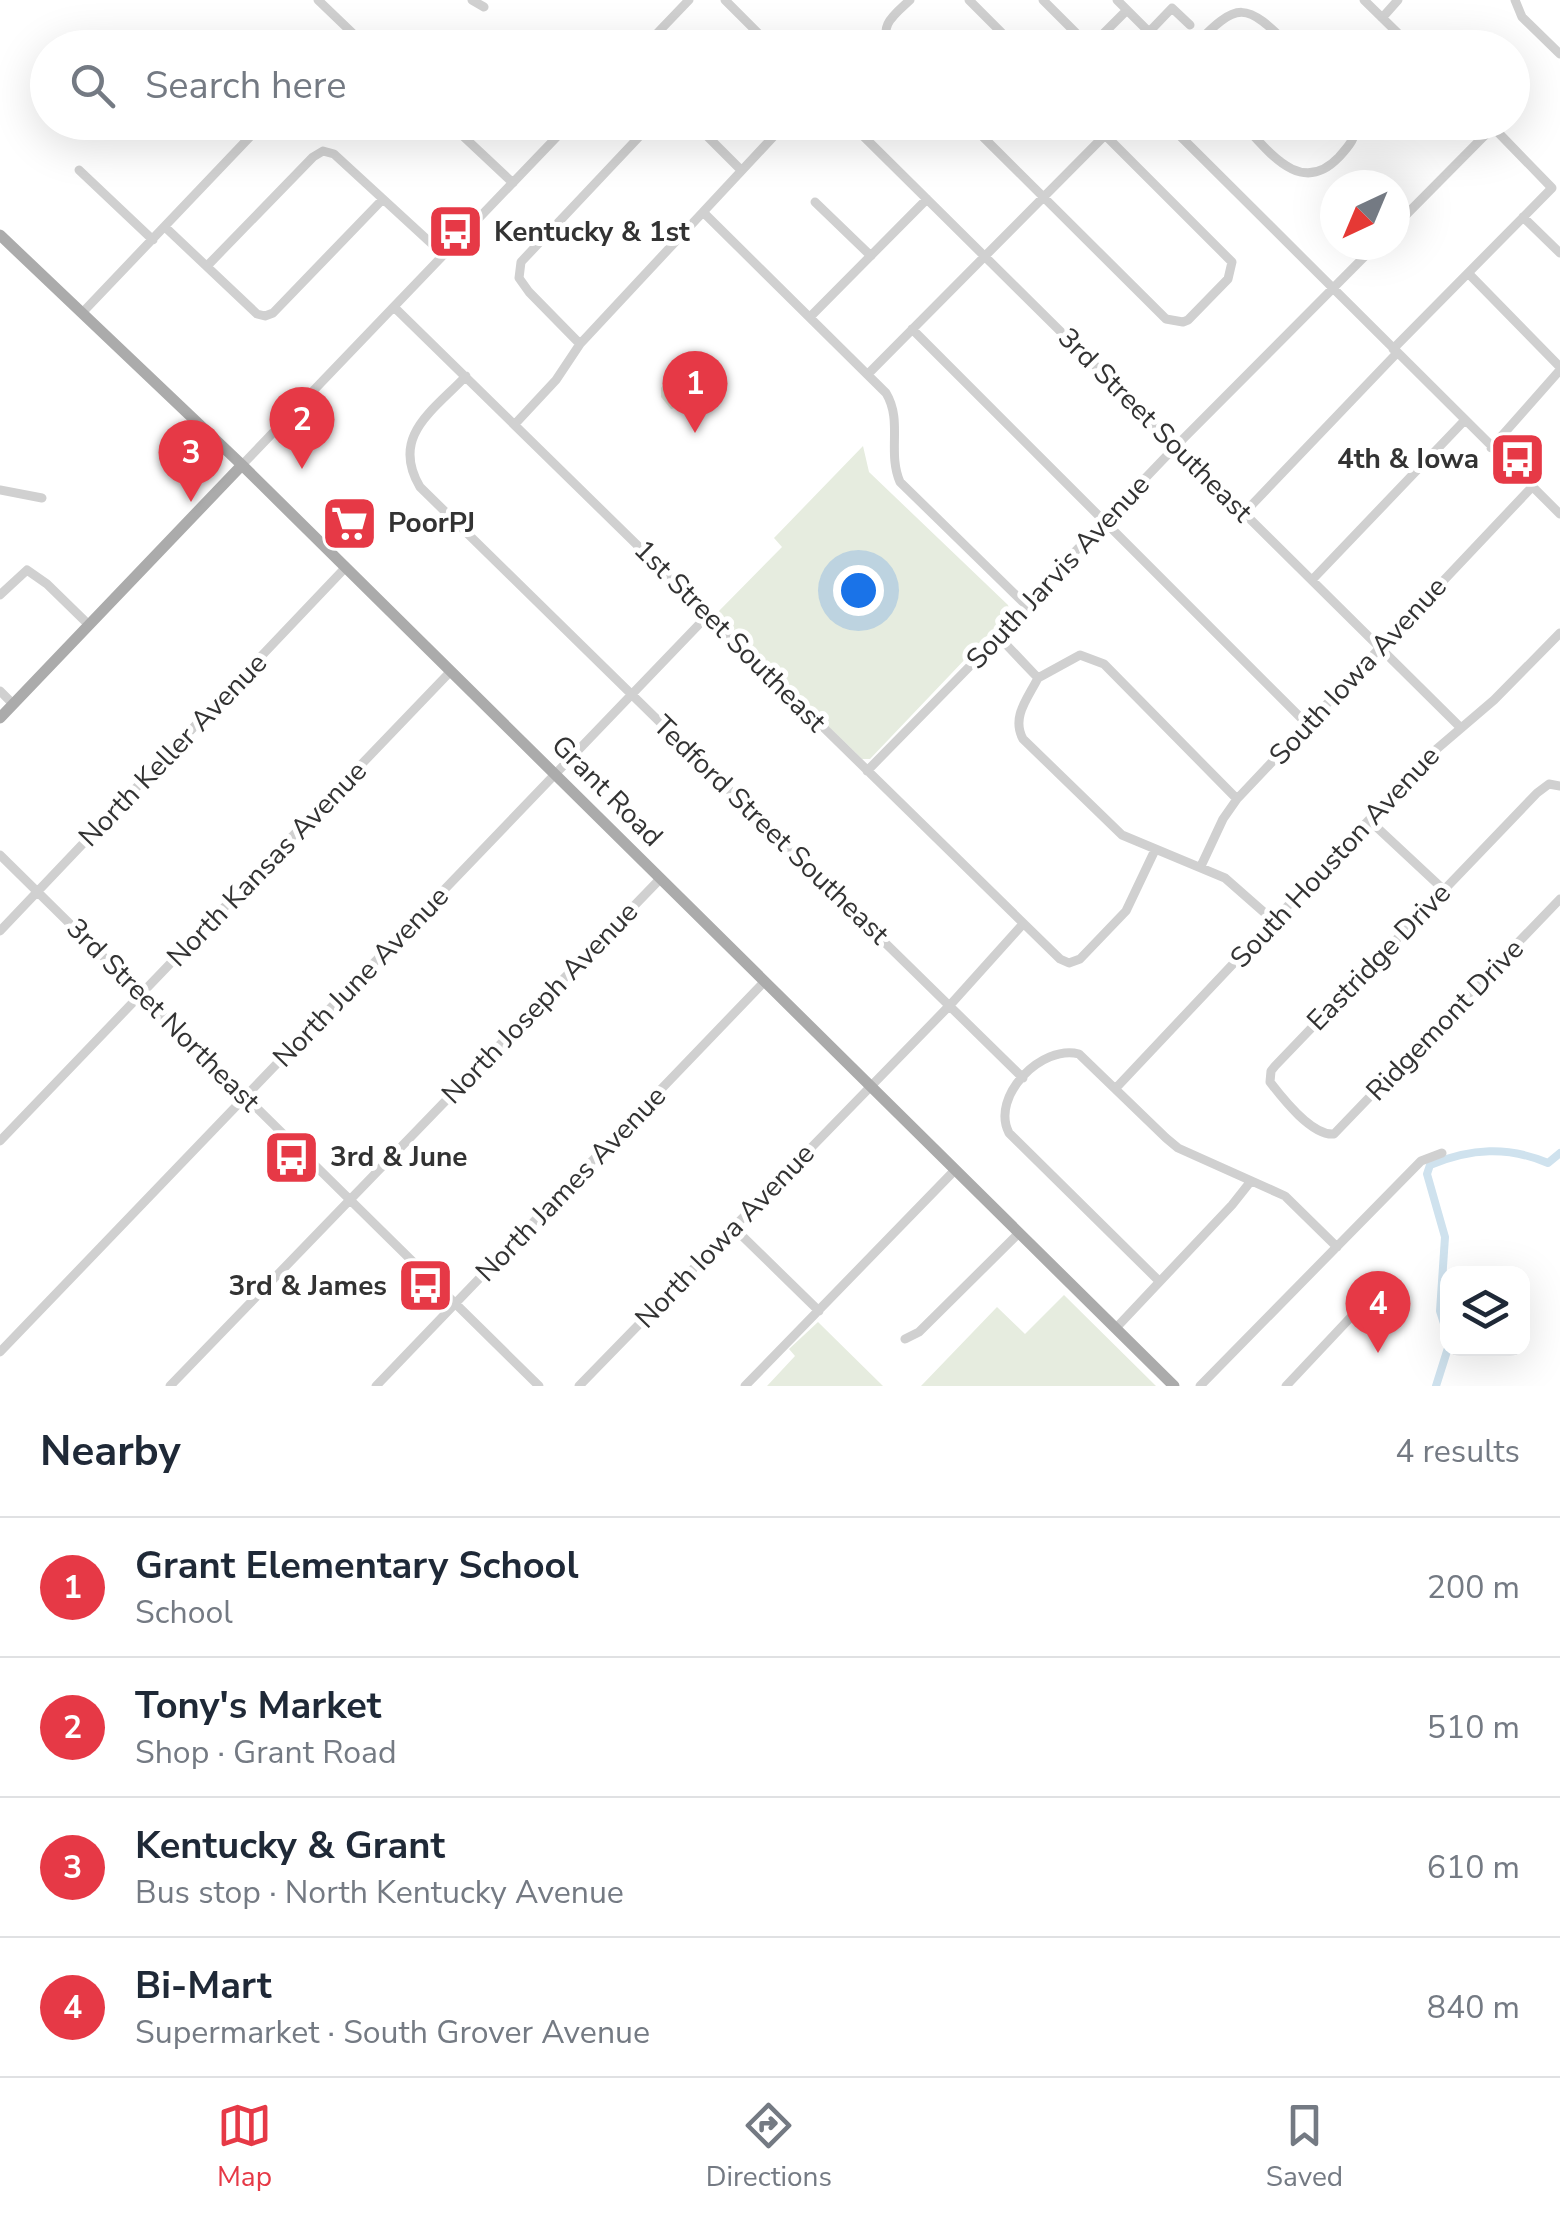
<!DOCTYPE html>
<html lang="en">
<head>
<meta charset="utf-8">
<style>
	body { margin:0; font-family:"Nunito Sans",sans-serif; background:#f2f2f3; color:#1f2937 }
	.controls { position:absolute; right:30px; bottom:30px; display:grid; overflow:hidden; border-radius:20px; box-shadow:0 10px 40px #0002 }
	.controls button { width:90px; height:90px; display:grid; place-items:center; padding:0; border:0; border-bottom:2px solid #e0e1e3; background:#fff; color:#1f2937; font:50px sans-serif }
	.compass { position:absolute; left:1320px; top:170px; width:90px; height:90px; border-radius:50%; background:#fff; box-shadow:0 10px 40px #0002; rotate:224deg }
	.you { position:absolute; left:858px; top:590px; width:35px; height:35px; margin:-25px; border:8px solid #fff; border-radius:50%; background:#1a73e8; box-shadow:0 0 0 15px #1a73e833 }
	.badge { display:grid; place-items:center; width:65px; height:65px; border-radius:50%; background:#e63946; color:#fff; font-size:32px; font-weight:700 }
	.pin { position:absolute; translate:-50% -82px; filter:drop-shadow(0 2px 5px #0008) }
	.pin::after { content:''; position:absolute; top:52px; width:35px; height:30px; background:inherit; clip-path:polygon(0 0,100% 0,50% 100%) }
	.list { margin:0; padding:0; list-style:none }
	h2 { display:flex; justify-content:space-between; align-items:center; height:130px; margin:0; padding:0 40px; font-size:42px }
	h2 small { font-size:32px; font-weight:400; color:#747a83 }
	.list li { display:grid; grid-template-columns:65px 1fr auto; gap:30px; align-items:center; box-sizing:border-box; height:140px; padding:0 40px; border-top:2px solid #e0e1e3 }
	.list b { display:block; font-size:38px; white-space:nowrap }
	.list p { margin:0; font-size:32px; white-space:nowrap; color:#747a83 }
	.list em { font-size:32px; font-style:normal; color:#747a83 }
	.icon { flex:none; width:55px; height:55px; fill:none; stroke:currentColor; stroke-width:2; stroke-linecap:round; stroke-linejoin:round }
	.map { position:relative; flex:none; width:1560px; height:1386px; overflow:hidden }
	.search { position:absolute; background:#fff; box-shadow:0 10px 40px #0002; left:30px; right:30px; top:30px; height:110px; display:flex; align-items:center; gap:25px; box-sizing:border-box; padding:0 35px; border-radius:55px; color:#747a83; font-size:38px }
	.sheet { height:690px; background:#fff }
	nav { display:flex; justify-content:space-around; align-items:center; box-sizing:border-box; height:140px; border-top:2px solid #e0e1e3; background:#fff; font-size:28px; color:#747a83 }
	nav a { display:grid; justify-items:center; gap:5px }
	nav .on { color:#e63946 }
	.map>svg:first-child { display:block }
</style>
</head>
<body>
<div class="map">
<svg width="1560" height="1386" viewBox="0 0 1560 1386">
	<rect width="100%" height="100%" fill="#fff"/>
	<path fill="#e6ecdf" d="M686 365 707 386 689 405 671 409 661 397V388L669 376Z
		M863 446 869 472 1008 605 1010 612 870 759H862L715 615 782 547 774 538Z
		M1064 1295 1156 1386H921L997 1307 1025 1334Z
		M818 1322 883 1386H767L795 1356 789 1349Z"/>
	<g fill="none" stroke-linecap="round" stroke-linejoin="round">
		<path stroke="#cfe2ee" stroke-width="8" d="M1448 1336 1440 1311 1445 1237 1427 1174 1430 1165C1471 1148 1508 1146 1548 1163L1560 1153
			M1436 1386 1448 1348"/>
		<path stroke="#d0d0d0" stroke-width="9" d="M318 0 368 48
			M472 0 484 7
			M725 0 773 48
			M969 0 1017 48
			M1043 0 1091 48
			M1117 0 1165 48
			M1364 0 1413 48
			M1515 0 1522 17 1560 54
			M1382 18 1398 0
			M1149 32 1172 8 1190 25
			M1104 33 1127 10
			M334 48 350 31
			M643 48 689 0
			M891 48C877 26 894 15 910 0
			M1192 48C1239 0 1244 1 1292 48
			M240 122 252 134
			M448 122 513 183
			M693 122 741 170
			M849 122 1460 727
			M968 122 1166 319 1183 322 1188 320 1228 279 1232 262 1092 122
			M1166 122 1560 514
			M1241 122C1268 150 1300 198 1339 157 1349 146 1356 138 1357 122
			M79 170 153 240
			M815 202 871 256
			M703 212 886 393C903 421 887 452 900 482L1028 607
			M1523 217 1560 253
			M1395 226 1492 128
			M165 227 257 314 265 316 273 313 383 199
			M208 265 313 157 323 151 334 154 444 255
			M1468 273 1560 367
			M394 307 1060 959 1069 963 1080 959 1126 911 1155 850
			M82 313 264 122
			M810 317 927 199
			M912 329 1308 725
			M580 344 529 292 519 278 521 262 653 122
			M1393 349 1552 188 1488 122
			M868 374 1118 122
			M466 376C433 411 390 436 420 487L1023 1078
			M515 424 556 380 580 344 787 122
			M1491 448 1560 370
			M242 465 571 122
			M0 490 42 498
			M1244 513 1397 353
			M1312 580 1464 421
			M0 595 27 570 47 584 89 625
			M999 637 1038 678
			M1038 678C1028 698 1011 717 1023 739L1122 835 1225 878 1274 921
			M1038 678 1080 655 1104 664 1237 799
			M0 691 13 704
			M867 771 1028 607 1067 560 1176 446 1376 245
			M1560 786 1549 784 1537 793 1275 1066 1271 1071 1270 1082C1283 1099 1312 1136 1334 1134L1560 899
			M1370 821 1444 890
			M0 855 539 1386
			M1201 866 1223 819 1237 799 1532 487
			M0 931 345 568
			M1116 1088 1432 753 1494 700 1560 633
			M0 1141 450 672
			M733 1227 819 1311
			M1159 1281 1009 1133C990 1096 1042 1044 1079 1054L1166 1138 1178 1148 1285 1196 1337 1247
			M1116 1328 1232 1205 1251 1181
			M905 1339 919 1332 1019 1233
			M0 1352 709 614
			M170 1386 660 879
			M376 1386 765 981
			M579 1386 951 1004 1023 924
			M745 1386 955 1170
			M1200 1386 1421 1161 1442 1153
			M1286 1386 1382 1284"/>
		<path stroke="#ababab" stroke-width="11" d="M0 235 242 465 1174 1386
			M0 718 242 465"/>
	</g>
	<defs>
		<symbol id="bus-square" viewBox="-11 -11 22 22"><rect x="-9" y="-9" width="18" height="18" rx="4" fill="#e63946" stroke="#fff"/><path d="M-5-6H5V4H4V6H2V4H-2V6H-4V4H-5ZM-3.5-4V0h7V-4ZM-3.5 1.2v1.5H-2V1.2ZM2 1.2v1.5H3.5V1.2Z" fill="#fff"/></symbol>
		<symbol id="supermarket-square" viewBox="-11 -11 22 22"><rect x="-9" y="-9" width="18" height="18" rx="4" fill="#e63946" stroke="#fff"/><path d="M-6-5.5h2.5l.6 2H6L4.5 2H-2.5L-4.4-4H-6ZM-1.5 3.2a1.3 1.3 0 1 0 .1 0ZM3 3.2a1.3 1.3 0 1 0 .1 0Z" fill="#fff"/></symbol>
	</defs>
	<g fill-rule="evenodd">
		<use href="#bus-square" x="424" y="200" width="63" height="63"/>
		<use href="#bus-square" x="1486" y="428" width="63" height="63"/>
		<use href="#supermarket-square" x="318" y="492" width="63" height="63"/>
		<use href="#bus-square" x="260" y="1126" width="63" height="63"/>
		<use href="#bus-square" x="394" y="1254" width="63" height="63"/>
	</g>
	<g text-anchor="middle" dominant-baseline="central" stroke-width="10" stroke-linejoin="round" paint-order="stroke">
		<g font-size="28" font-weight="bold" fill="#333" stroke="#fff" text-anchor="start">
			<text x="494" y="232">Kentucky &amp; 1st</text>
			<text x="1479" y="459" text-anchor="end">4th &amp; Iowa</text>
			<text x="388" y="523">PoorPJ</text>
			<text x="330" y="1157">3rd &amp; June</text>
			<text x="387" y="1286" text-anchor="end">3rd &amp; James</text>
		</g>
		<g font-size="28" fill="#333" stroke="#fff">
			<text transform="translate(1155 425) rotate(45)">3rd Street Southeast</text>
			<text transform="translate(1058 572) rotate(-47)">South Jarvis Avenue</text>
			<text transform="translate(730 636) rotate(45)">1st Street Southeast</text>
			<text transform="translate(1358 671) rotate(-47)">South Iowa Avenue</text>
			<text transform="translate(173 750) rotate(-46)">North Keller Avenue</text>
			<text transform="translate(607 791) rotate(45)">Grant Road</text>
			<text transform="translate(771 830) rotate(44)">Tedford Street Southeast</text>
			<text transform="translate(1335 857) rotate(-47)">South Houston Avenue</text>
			<text transform="translate(267 864) rotate(-46)">North Kansas Avenue</text>
			<text transform="translate(1379 957) rotate(-46)">Eastridge Drive</text>
			<text transform="translate(361 977) rotate(-46)">North June Avenue</text>
			<text transform="translate(540 1003) rotate(-46)">North Joseph Avenue</text>
			<text transform="translate(163 1015) rotate(45)">3rd Street Northeast</text>
			<text transform="translate(1445 1020) rotate(-46)">Ridgemont Drive</text>
			<text transform="translate(571 1184) rotate(-46)">North James Avenue</text>
			<text transform="translate(725 1236) rotate(-46)">North Iowa Avenue</text>
		</g>
	</g>
</svg>
<div class="controls">
<button><svg class="icon" aria-label="layers" viewBox="0 0 24 24"><path d="M12 4l9 5-9 5-9-5zM3 14l9 5 9-5"/></svg></button>
</div>
<svg class="compass" viewBox="-18 -18 36 36"><path d="M0-13l5 13h-10z" fill="#e53935"/><path d="M0 13l5-13h-10z" fill="#747a83"/></svg>
<div class="you"></div>
<div class="pin badge" style="left:695px;top:433px">1</div>
<div class="pin badge" style="left:302px;top:469px">2</div>
<div class="pin badge" style="left:191px;top:502px">3</div>
<div class="pin badge" style="left:1378px;top:1353px">4</div>
<div class="search"><svg class="icon" aria-label="search" viewBox="0 0 24 24"><circle cx="10" cy="10" r="6"/><path d="M15 15l6 6"/></svg>Search here</div>
</div>
<section class="sheet">
<h2>Nearby<small>4 results</small></h2>
<ul class="list">
<li><span class="badge">1</span><div><b>Grant Elementary School</b><p>School</p></div><em>200 m</em></li>
<li><span class="badge">2</span><div><b>Tony's Market</b><p>Shop · Grant Road</p></div><em>510 m</em></li>
<li><span class="badge">3</span><div><b>Kentucky &amp; Grant</b><p>Bus stop · North Kentucky Avenue</p></div><em>610 m</em></li>
<li><span class="badge">4</span><div><b>Bi-Mart</b><p>Supermarket · South Grover Avenue</p></div><em>840 m</em></li>
</ul>
</section>
<nav>
<a class="on"><svg class="icon" aria-label="map" viewBox="0 0 24 24"><path d="M3 6l6-2 6 2 6-2v14l-6 2-6-2-6 2zM9 4v14M15 6v14"/></svg>Map</a>
<a><svg class="icon" aria-label="directions" viewBox="0 0 24 24"><path d="M12 3l9 9-9 9-9-9zM9 14v-3h6M13 9l2 2-2 2"/></svg>Directions</a>
<a><svg class="icon" aria-label="saved" viewBox="0 0 24 24"><path d="M7 4h10v16l-5-4-5 4z"/></svg>Saved</a>
</nav>
</body>
</html>
